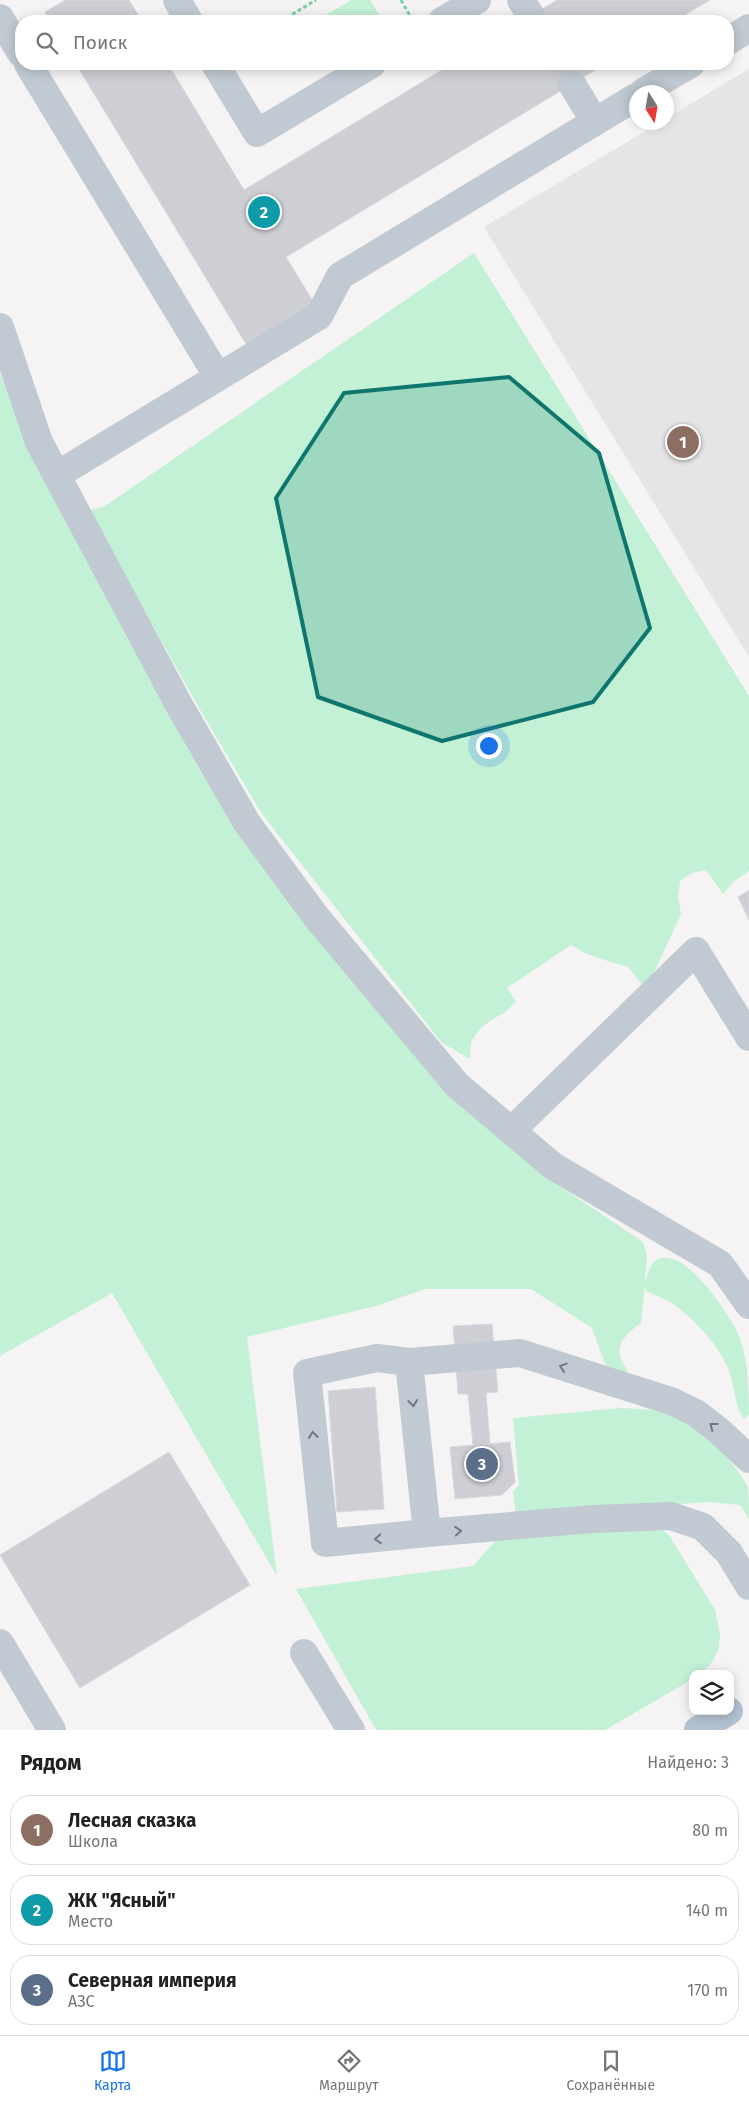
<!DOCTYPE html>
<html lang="ru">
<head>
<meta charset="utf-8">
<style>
	body { margin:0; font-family:"Fira Sans",sans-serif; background:#f2f2f2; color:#222 }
	.controls { position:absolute; right:15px; bottom:15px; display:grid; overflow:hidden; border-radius:10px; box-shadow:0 2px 12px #0003 }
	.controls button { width:45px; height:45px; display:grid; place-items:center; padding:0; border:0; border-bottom:1px solid #e0e0e0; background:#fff; color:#222; font:25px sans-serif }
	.compass { position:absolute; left:629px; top:85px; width:45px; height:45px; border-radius:50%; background:#fff; box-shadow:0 2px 12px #0003; rotate:169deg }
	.you { position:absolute; left:488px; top:745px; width:18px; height:18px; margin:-12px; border:4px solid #fff; border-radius:50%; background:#1a73e8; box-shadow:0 0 0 8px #1a73e833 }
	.badge { display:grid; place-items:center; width:32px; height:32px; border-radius:50%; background:#1a73e8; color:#fff; font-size:16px; font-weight:700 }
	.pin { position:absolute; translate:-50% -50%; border:2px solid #fff; box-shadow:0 1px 5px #0006 }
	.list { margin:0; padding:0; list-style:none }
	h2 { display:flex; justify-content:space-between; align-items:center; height:65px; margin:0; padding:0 20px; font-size:21px }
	h2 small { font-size:16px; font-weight:400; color:#767676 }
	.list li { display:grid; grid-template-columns:32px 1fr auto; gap:15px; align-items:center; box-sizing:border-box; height:70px; margin:0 10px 10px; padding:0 10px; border:1px solid #e0e0e0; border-radius:20px }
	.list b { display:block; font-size:19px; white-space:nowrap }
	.list p { margin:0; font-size:16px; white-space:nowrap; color:#767676 }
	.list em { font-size:16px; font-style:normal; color:#767676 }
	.icon { flex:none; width:28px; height:28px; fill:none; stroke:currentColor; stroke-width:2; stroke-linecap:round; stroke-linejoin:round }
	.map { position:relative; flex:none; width:749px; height:1730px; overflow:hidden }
	.search { position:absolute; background:#fff; box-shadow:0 2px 12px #0003; left:15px; right:15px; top:15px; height:55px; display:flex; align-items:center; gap:12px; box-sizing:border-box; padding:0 18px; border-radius:20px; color:#767676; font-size:19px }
	.sheet { height:305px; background:#fff }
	nav { display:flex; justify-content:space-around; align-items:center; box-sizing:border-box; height:70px; border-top:1px solid #e0e0e0; background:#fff; font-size:14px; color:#767676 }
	nav a { display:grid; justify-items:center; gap:2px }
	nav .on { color:#1a73e8 }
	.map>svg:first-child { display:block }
</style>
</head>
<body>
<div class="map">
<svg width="749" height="1730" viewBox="0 0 749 1730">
	<rect width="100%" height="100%" fill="#f5f3f3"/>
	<path fill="#e6e4e5" d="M749 69V657L484 227 659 123 666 122 667 118Z"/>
	<path fill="#c3f1d5" d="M351 0H370L383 21H316Z
		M474 253 749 696V871L733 882 723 894 706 870 692 873 680 881 678 897 681 914 646 990 628 967 598 958 583 952 571 945 507 988 516 1002 504 1013 491 1020 480 1029 471 1042 470 1059 442 1043 262 814 202 713 88 511 105 506Z
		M0 373 10 399 235 824 302 921 423 1061 560 1186 643 1242 647 1256 645 1281C648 1276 649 1265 655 1261 682 1240 734 1320 741 1341 748 1364 749 1390 749 1414L744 1419C734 1405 735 1387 729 1371 721 1347 692 1316 670 1302 663 1298 654 1295 646 1291L645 1285 641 1323C629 1332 615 1342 621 1359 624 1365 628 1371 630 1377L606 1366 592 1328 531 1289H425L376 1306 247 1337 277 1576 112 1293 0 1356Z
		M621 1408C638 1409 654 1409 671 1414 696 1422 738 1464 748 1488 749 1496 749 1510 749 1519L740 1505 710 1502 516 1515 513 1492 519 1485 513 1418Z
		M659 1528 669 1535 715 1610 720 1634 719 1648 713 1661 701 1674H693V1679L605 1730H376L296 1589 473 1566 498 1538Z"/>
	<path fill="#cdcfd5" stroke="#d7d9de" d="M65 0H129L142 21H50L45 12Z
		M557 0H710L675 21H522Z
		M76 64H168L244 190 452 64H605L286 257 317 308 249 349Z
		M749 890V920L738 897Z
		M492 1324 498 1392 486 1393 490 1444 473 1445 468 1394H458L453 1326Z
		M375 1387 384 1509 337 1512 328 1391Z
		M510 1442 515 1482 502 1495 455 1499 450 1447Z
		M169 1452 250 1585 80 1688 0 1555Z"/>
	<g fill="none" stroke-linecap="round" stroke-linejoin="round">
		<path stroke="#caccce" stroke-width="28" stroke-dasharray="28 14" stroke-linecap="butt" d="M560 64 572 84"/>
		<path stroke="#7ad0a6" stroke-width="3" stroke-dasharray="4 2.5" stroke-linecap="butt" d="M401 0 413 21
			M281 21 316 0"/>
		<path stroke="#c1cad2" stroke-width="28" d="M177 0 189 21
			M521 0 531 16
			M0 18 21 53
			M442 21 477 0
			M728 41 749 28
			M28 64 218 377
			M215 64 257 133 372 64
			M572 84 595 122
			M643 92 691 64
			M0 327 39 442 179 705 247 823 317 918 457 1085 553 1166 720 1264 749 1305
			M57 475 319 316 340 276 636 97
			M511 1131 696 951 749 1037
			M409 1362 377 1358 307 1373 325 1543 427 1533
			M749 1459 718 1430 696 1413 671 1401 520 1353 409 1362 427 1533 593 1519 671 1516 703 1527 729 1553 749 1586
			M0 1643 52 1730
			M304 1653 351 1730"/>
		<path stroke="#b3c2d1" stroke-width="28" d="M698 1730 729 1711"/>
	</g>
	<defs><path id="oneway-chevron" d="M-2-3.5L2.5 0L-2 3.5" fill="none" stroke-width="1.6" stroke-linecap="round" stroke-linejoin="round" transform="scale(1.25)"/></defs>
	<g stroke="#6e7983">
		<use href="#oneway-chevron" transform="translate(563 1367) rotate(-162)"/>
		<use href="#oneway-chevron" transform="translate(413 1403) rotate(84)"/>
		<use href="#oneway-chevron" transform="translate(713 1426) rotate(-142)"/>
		<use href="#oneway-chevron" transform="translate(313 1435) rotate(-96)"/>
		<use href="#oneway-chevron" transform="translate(458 1531) rotate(-5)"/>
		<use href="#oneway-chevron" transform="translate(378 1539) rotate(175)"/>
	</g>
	<path fill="#0f766e" fill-opacity="0.2" stroke="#0f766e" stroke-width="4" stroke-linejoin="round" d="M509 377 599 453 650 628 593 702 442 741 318 697 276 498 344 393Z"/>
</svg>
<div class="controls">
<button><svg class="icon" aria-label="layers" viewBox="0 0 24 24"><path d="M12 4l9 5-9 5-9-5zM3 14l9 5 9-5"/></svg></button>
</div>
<svg class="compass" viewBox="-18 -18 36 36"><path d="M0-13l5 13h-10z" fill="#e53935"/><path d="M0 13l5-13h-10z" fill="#767676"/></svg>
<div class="you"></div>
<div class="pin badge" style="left:683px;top:442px;background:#8d6e63">1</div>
<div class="pin badge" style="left:264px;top:212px;background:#0f9aa8">2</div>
<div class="pin badge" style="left:482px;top:1464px;background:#5c6f8a">3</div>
<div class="search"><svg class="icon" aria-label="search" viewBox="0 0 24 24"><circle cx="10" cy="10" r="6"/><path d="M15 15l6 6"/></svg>Поиск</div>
</div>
<section class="sheet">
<h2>Рядом<small>Найдено: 3</small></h2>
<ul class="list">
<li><span class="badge" style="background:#8d6e63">1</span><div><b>Лесная сказка</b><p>Школа</p></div><em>80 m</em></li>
<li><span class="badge" style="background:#0f9aa8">2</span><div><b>ЖК &quot;Ясный&quot;</b><p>Место</p></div><em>140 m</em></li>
<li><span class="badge" style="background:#5c6f8a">3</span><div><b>Северная империя</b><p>АЗС</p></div><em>170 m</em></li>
</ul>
</section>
<nav>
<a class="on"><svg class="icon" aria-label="map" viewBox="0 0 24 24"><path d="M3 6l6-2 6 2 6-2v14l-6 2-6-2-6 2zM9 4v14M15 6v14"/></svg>Карта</a>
<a><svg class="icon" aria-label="directions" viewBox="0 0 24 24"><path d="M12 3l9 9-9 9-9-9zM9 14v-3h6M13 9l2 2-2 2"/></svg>Маршрут</a>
<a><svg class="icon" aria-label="saved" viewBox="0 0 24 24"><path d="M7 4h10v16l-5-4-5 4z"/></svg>Сохранённые</a>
</nav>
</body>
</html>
